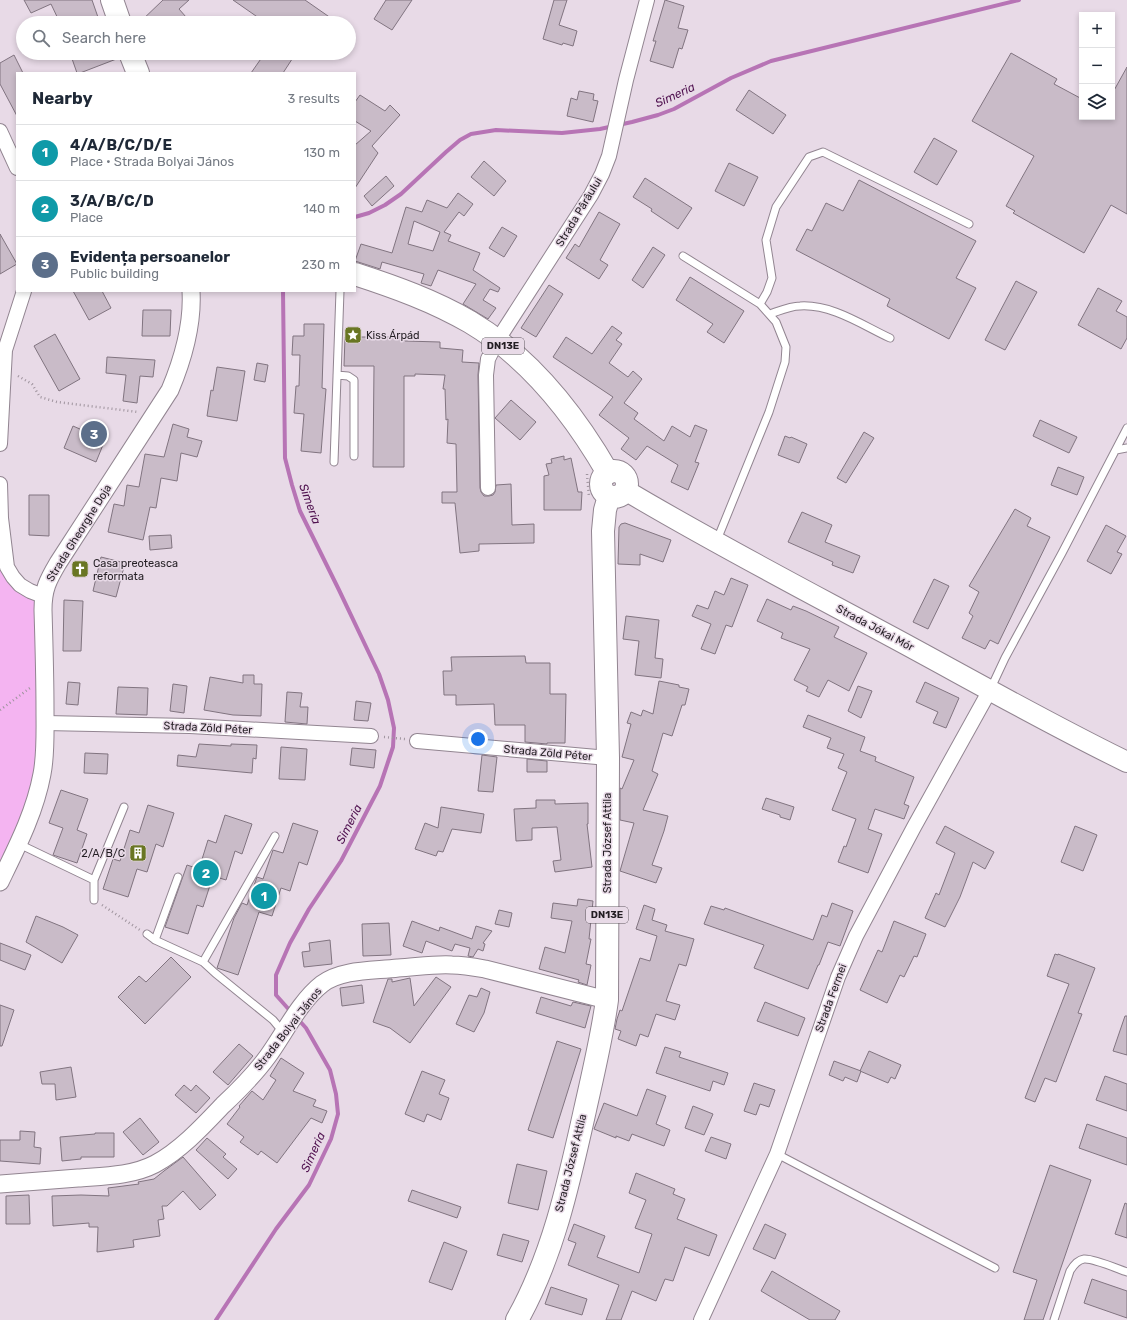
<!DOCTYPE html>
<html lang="en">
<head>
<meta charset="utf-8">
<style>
	body { margin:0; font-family:Rubik,sans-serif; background:#f2f2f3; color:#1f2937 }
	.controls { position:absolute; right:12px; top:12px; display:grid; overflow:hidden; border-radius:0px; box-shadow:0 2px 6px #0003 }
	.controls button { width:36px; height:36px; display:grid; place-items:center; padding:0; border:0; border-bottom:1px solid #e0e1e3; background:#fff; color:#1f2937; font:20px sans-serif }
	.you { position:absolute; left:478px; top:739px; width:14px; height:14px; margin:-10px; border:3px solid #fff; border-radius:50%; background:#1a73e8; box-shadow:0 0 0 6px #1a73e833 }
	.badge { display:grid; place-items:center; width:26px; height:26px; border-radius:50%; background:#0b8043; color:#fff; font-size:13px; font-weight:700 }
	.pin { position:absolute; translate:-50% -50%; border:2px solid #fff; box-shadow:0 1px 4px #0006 }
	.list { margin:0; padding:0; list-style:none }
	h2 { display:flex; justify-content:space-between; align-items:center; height:52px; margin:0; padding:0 16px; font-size:17px }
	h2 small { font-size:13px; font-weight:400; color:#747a83 }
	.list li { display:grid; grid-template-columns:26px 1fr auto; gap:12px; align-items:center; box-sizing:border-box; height:56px; padding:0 16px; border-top:1px solid #e0e1e3 }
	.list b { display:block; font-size:15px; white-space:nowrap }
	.list p { margin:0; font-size:13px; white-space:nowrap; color:#747a83 }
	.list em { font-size:13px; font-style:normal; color:#747a83 }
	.icon { flex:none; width:22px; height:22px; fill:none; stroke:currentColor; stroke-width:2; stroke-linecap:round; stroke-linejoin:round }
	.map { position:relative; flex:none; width:1127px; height:1320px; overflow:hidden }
	.search { position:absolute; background:#fff; box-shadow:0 2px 6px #0003; left:16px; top:16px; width:340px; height:44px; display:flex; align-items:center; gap:10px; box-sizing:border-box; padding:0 14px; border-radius:22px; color:#747a83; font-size:15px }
	.panel { position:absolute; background:#fff; box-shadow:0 2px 6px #0003; left:16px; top:72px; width:340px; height:220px; border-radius:0px }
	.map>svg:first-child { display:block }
</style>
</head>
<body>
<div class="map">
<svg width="1127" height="1320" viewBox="0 0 1127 1320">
	<rect width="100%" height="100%" fill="#e8dae7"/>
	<path fill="#f4b4f1" d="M7 567 43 596 45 756 0 882V571Z"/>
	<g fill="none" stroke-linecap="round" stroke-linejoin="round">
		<path stroke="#b774b5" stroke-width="4" d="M355 217 369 213 385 205 401 194 446 152 460 140 471 134 496 130 562 133 600 129 632 122 658 115 674 109 731 78 771 61 1019 0
			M283 291 285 458 292 485 300 511 339 590 379 674 388 700 394 728 393 747 380 786 341 861 309 909 290 943 276 975V995L292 1013
			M216 1320 276 1229 309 1185 331 1139 338 1114 336 1094 330 1070 306 1028 297 1018"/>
	</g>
	<path fill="#c9bbc8" stroke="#817480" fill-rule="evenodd" d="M24 0H92L100 23H60L51 4 31 13Z
		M163 0H189L179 9 186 17 180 23H139Z
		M233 0H305L338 23H266Z
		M386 0H412L392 30 374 19Z
		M554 0H567L559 25 577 31 573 46 563 43 562 45 543 39Z
		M665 0 684 6 678 28 688 30 682 49 679 48 673 68 650 61 656 41H653Z
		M70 53H118L119 58 80 73H77Z
		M265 53H296L283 73H251Z
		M1011 53 1057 79 1054 84 1082 99V117H1112V94L1127 67V214L1111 205 1084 253 1013 213 1015 211 1006 206 1034 156 972 121Z
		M14 55 23 73H17V116L0 84V63Z
		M749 90 786 115 773 134 736 110Z
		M579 91 594 94 593 100 598 101 593 122 567 116 571 98 577 100Z
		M360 95 385 111 390 105 400 115 372 146 378 153 355 188V145L371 131 355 121V102Z
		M934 138 957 151 937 185 914 172Z
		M484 161 506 181 494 196 471 177Z
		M729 163 758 177 744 206 715 191Z
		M386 176 394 186 372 206 364 196Z
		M645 178 692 208 678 229 651 211 652 209 633 197Z
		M859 180 976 241 956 278 976 288 949 339 887 306 890 299 796 250 807 229 812 231 826 203 843 211Z
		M458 193 473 204 464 216 459 212 444 232 451 235 448 241 480 253 473 270 500 288 498 292 490 289 483 300 496 308 488 319 463 304 476 284 438 270 431 286 421 283 424 274 382 262 380 269 355 261 361 244 392 253 406 207 422 212 427 200 447 208ZM414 221 440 232 433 251 408 244Z
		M599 212 620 224 600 260 608 265 599 279 566 258 575 244 579 247Z
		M502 227 517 236 504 257 489 248Z
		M0 234 17 264 0 274Z
		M653 247 665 255 643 288 632 280Z
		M690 277 744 311 724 343 707 332 713 324 676 300Z
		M1016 281 1037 292 1005 350 985 340Z
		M549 285 563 294 536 337 521 328Z
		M1098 288 1122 301 1116 311 1127 317V338L1121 349 1078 325Z
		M73 291H102L111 308 89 320Z
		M143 310H171L170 336H142Z
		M304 324H324L322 388 326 389 321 453 301 451 304 414 294 413 296 386H299L300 355H292L293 336H304Z
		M612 326 622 333 616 340 622 344 609 363 628 377 633 371 642 379 624 403 638 413 634 419 664 441 672 426 690 437 695 425 707 430 695 462 699 463 688 490 671 482 678 465 647 446 636 460 621 449 629 438 599 415 613 397 553 357 566 337 592 354Z
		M55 334 80 379 59 391 34 346Z
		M345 337H405V341L440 342V348L463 350 462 362 479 363 478 375 480 488 481 492 484 496H489L493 495 495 492 496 485 511 484 512 525 534 524V543L479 544V551L460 553 455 503H442V492H457L456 444 447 443 448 419 446 420 445 389H443L445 375 415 374V376H404V467H373L374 366H344Z
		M107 357 155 360 153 377 140 376 137 403 123 401 126 375 106 373Z
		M257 363 268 365 265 382 254 380Z
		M217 367 245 371 237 421 207 416 211 390 213 391Z
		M511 400 536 422 520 440 495 418Z
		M1040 420 1077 437 1069 453 1033 436Z
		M173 424 189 429 187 437 202 441 197 457 181 453 177 481 161 478 156 508 150 507 143 540 108 532 114 504 124 506 127 485 139 487 145 454 164 457Z
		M73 426 105 440 96 462 64 448Z
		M864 432 874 438 846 483 837 478Z
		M785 436 790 438 791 437 807 444 799 463 778 455Z
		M564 456V460L571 458 578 492H582L581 510H544V476L549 475 546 464 552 463 551 459Z
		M1058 467 1084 477 1077 495 1051 485Z
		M29 495H49V536L29 535Z
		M1015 509 1031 518 1027 526 1050 537 998 644 990 640 985 649 962 638 973 616 969 613 979 592 969 586Z
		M802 512 832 525 825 542 860 556 853 573 832 565 833 562 788 542Z
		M625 523 671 540 663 562 640 554V565L618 564 619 527 621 524Z
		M1106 525 1126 536 1117 552 1122 554 1111 574 1087 561Z
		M171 535 172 548 150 550 149 536Z
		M101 557 125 563 116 597 93 591Z
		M731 578 748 585 732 627 726 625 715 654 701 649 711 624 692 616 697 605 708 609 715 591 724 595Z
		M934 579 949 586 928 629 913 622Z
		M767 599 791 610 793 606 806 611 839 627 834 637 867 653 849 691 828 680 819 697 806 691 808 687 794 680 810 649 781 638 783 633 757 621Z
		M64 600 83 601 81 651H63Z
		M626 616 659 620 655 658 663 659 661 678 635 675 639 641 623 639Z
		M525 656 526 663H550V694H566L565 743H547V744L525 742V725H495L494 704 456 705V695H444L443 671H452L451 657Z
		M243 675H254V684H262L261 716 233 715 204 710 210 677 243 683Z
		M659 681 679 685V687L689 689 685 705H682L672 736 663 733 652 771 658 774 643 810 668 816 664 831 652 865 662 868 656 883 620 871 634 823 620 820V788L622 789 634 760 622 757 631 724 627 723 631 712 641 716 643 710 653 714Z
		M68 682 80 683 78 705 66 704Z
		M925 682 959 698 946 728 933 723 938 712 916 702Z
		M173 684 187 686 184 713 170 711Z
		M858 686 872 691 861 718 848 711Z
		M118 687 148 688 147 715 116 714Z
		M287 692 302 693 300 707H308L307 724 285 722Z
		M356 701 371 703 368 721 354 720Z
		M808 715 865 737 860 751 876 757 875 761 914 777 904 804 909 806 904 819 875 809 868 829 882 834 868 873 838 862 844 846 846 847 856 819 832 810 847 772 838 768 844 754 827 748 831 738 803 727Z
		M199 744 231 746V744L257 745 256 759 253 758 252 773 177 766 178 755 196 757Z
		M281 747 307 749 305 780 279 779Z
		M352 748 376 750 374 768 350 765Z
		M85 753 108 754 107 774 84 773Z
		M482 755 497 757 493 792 478 791Z
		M527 759 547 761V772H527Z
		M61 790 88 799 77 830 87 834 77 863 53 855 63 828 49 823Z
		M766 798 794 807 790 820 780 817V815L762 809Z
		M536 800H555V804L588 803V824H587L592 867 555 872 553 861 561 860 557 827 532 828V840L516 841 514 809 536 808Z
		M148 805 174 813 163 847 156 844 147 872 137 869 128 897 103 889 113 859 120 861 130 830 139 833Z
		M441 807 484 814 481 833 452 829 443 852 438 851 436 856 415 849 425 823 438 828Z
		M225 815 252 824 242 854 235 851 226 880 213 876 203 907 197 905 188 934 165 927 187 865 199 869 208 840 216 843Z
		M293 823 318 831 307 865 299 862 290 891 281 888 272 916 259 912 238 975 217 968 234 918 242 903 247 905 257 877 263 879 273 850 283 853Z
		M945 826 994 852 985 869 973 862 960 897 945 927 925 918 936 893 939 895 955 853 936 843Z
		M1075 826 1097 835 1083 871 1061 862Z
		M578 899 593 901 589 939H591L586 964 591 965 587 985 578 982 579 980 539 969 545 947 565 953 572 921 551 918 553 903 577 906Z
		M832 903 853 911 840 946 828 942 819 965H818L808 989 754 968 764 945 704 924 711 906 724 910 725 908 813 940 822 915 827 917Z
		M644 905 655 909 652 920 667 925 665 931 694 939 686 966 679 964 666 1001 680 1005 675 1020 656 1014 648 1037 640 1034 636 1046 618 1039 621 1031 615 1029 617 1019 620 1010 622 1011 640 958 650 961 657 936 636 929Z
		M499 910 512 913 509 927 495 924Z
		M36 916 63 927 78 935 62 963 26 942Z
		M412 921 439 931 440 927 472 939 476 926 492 931 483 943 485 944 483 951 478 949 473 957 468 956 470 948 455 944 452 951 426 941 422 953 403 946Z
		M894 921 926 934 917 957 914 956 904 977 900 975 887 1003 860 990 878 950 882 952Z
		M389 923 391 955 363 956 362 924Z
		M330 940 332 964 304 967 302 952 310 951 309 943Z
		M0 943 31 955 25 970 0 960Z
		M1055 954 1058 955V954L1095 968 1078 1013 1082 1014 1056 1082 1045 1078 1035 1102 1025 1098 1069 984 1047 976Z
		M171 957 191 977 145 1024 118 997 139 976 146 982Z
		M436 977 451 987 410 1043 390 1028 373 1022 388 979H392V982L410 978 414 1006Z
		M362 985 364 1003 342 1006 340 988Z
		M481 988 490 992 484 1013 474 1032 456 1024 469 995 477 997Z
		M541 997 571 1006 573 1002 591 1006 585 1028 536 1013Z
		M765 1002 805 1018 798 1036 757 1021Z
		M0 1005 14 1010 2 1046H0Z
		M1125 1016H1127V1055L1113 1051Z
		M557 1041 581 1049 553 1138 528 1130Z
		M239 1044 253 1056 228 1085 213 1072Z
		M665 1047 681 1052 679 1057 728 1073 724 1085 713 1081 710 1091 656 1073Z
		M869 1051 901 1065 895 1079 891 1077 888 1083 860 1071Z
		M281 1058 304 1073 293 1091 316 1100 313 1106 327 1111 322 1123 311 1118 277 1163 261 1151 258 1155 240 1142 244 1137 227 1124 240 1107 239 1106 252 1091 263 1100 276 1080 270 1076Z
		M834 1061 861 1071 857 1082 845 1077 843 1081 829 1075Z
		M71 1067 76 1097 56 1100 55 1084H42L40 1072Z
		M422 1071 445 1080 439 1094 449 1098 441 1120 427 1114 424 1122 405 1114Z
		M1105 1076 1127 1084V1111L1096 1100Z
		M754 1083 775 1090 769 1107 760 1104 756 1115 744 1111Z
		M184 1085 191 1091 196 1085 210 1098 196 1113 175 1095Z
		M647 1089 666 1096 656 1124 670 1130 664 1146 632 1134 629 1141 616 1136V1138L594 1129 604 1103 637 1116Z
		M693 1106 713 1114 704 1135 685 1128Z
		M140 1118 159 1142 143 1155 123 1132Z
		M1087 1124 1127 1138V1165L1079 1148Z
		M20 1131 35 1132 34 1147 41 1148 40 1164 0 1161V1140H20Z
		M95 1133H114V1157H81V1159L62 1161 60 1137 95 1134Z
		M711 1137 731 1144 726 1159 705 1151Z
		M207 1138 226 1154 223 1157 237 1169 228 1179 196 1150Z
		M183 1157 216 1195 200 1210 183 1191 167 1206H162L164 1219 158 1220 160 1236 133 1240 134 1247 97 1252 98 1227H89V1223L53 1226 52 1196 81 1195 109 1196 108 1188 139 1184 138 1182 154 1179 164 1171Z
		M517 1164 547 1171 538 1210 508 1203Z
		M1050 1165 1091 1180 1043 1320H1024L1037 1280 1013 1272Z
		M636 1173 675 1189 673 1194 685 1199 677 1219 717 1235 709 1256 685 1247 673 1281 665 1279 656 1301 632 1291 621 1320H606L619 1285 568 1265 576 1243 568 1240 574 1224 605 1236 597 1257 639 1273 652 1234 635 1228 646 1200 629 1193Z
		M412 1190 461 1207 457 1218 408 1201Z
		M29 1195 30 1224H6V1196Z
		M1125 1203 1127 1204V1238L1115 1234Z
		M765 1224 786 1234 775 1259 753 1249Z
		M503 1234 529 1241 522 1262 497 1255Z
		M444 1242 467 1251 452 1290 429 1282Z
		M772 1271 840 1311 835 1320H810L761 1291Z
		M1092 1279 1127 1291V1318L1084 1303Z
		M551 1287 587 1299 582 1315 545 1304Z"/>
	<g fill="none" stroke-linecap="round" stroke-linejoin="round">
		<defs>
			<path id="service" d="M683 256 760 304 776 322 786 347 785 362 769 412 717 540
				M760 304 767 292 772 278 766 240 776 207 809 157 823 152 969 224
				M770 314C779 311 790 306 800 306 832 304 862 325 890 338
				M337 375 348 376 354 380V456
				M1116 450 1127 448
				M334 462 340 291
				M991 688 1005 658 1062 553 1127 428
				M19 844 94 880V900
				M94 880 124 807
				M147 934 155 940 203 962 215 973 273 1020 283 1032
				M155 940 178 877
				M203 962 275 836
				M777 1154 995 1268
				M1054 1320 1070 1271C1073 1266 1077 1260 1084 1259 1093 1258 1118 1269 1127 1272"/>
			<path id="minor" d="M0 131 17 168
				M0 444 5 350 24 291
				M0 484 1 518 7 567 13 577 20 585 30 591 43 596
				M488 488 486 375 488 359 497 341 591 195 602 174 609 156 626 80 647 0
				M45 723 190 726 371 736
				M417 741 608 758
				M701 1320 777 1154 838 977 856 936 914 827 990 690"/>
			<path id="tertiary" d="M0 882C17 847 35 812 42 774 46 754 45 731 45 710 45 677 44 643 43 610 43 589 48 580 58 563L170 390C183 359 193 325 191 291
				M0 1184C26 1182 52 1180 78 1178 104 1176 132 1176 155 1164 181 1150 203 1126 223 1105 239 1090 255 1074 268 1056 284 1034 300 1001 322 984 342 969 374 971 398 968 416 967 434 964 452 965 463 965 474 967 485 969L607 1000"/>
			<path id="secondary" d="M625 490C712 542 803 589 892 637 970 679 1047 723 1127 762"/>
			<path id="primary" d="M112 0 120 23
				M130 53 138 73
				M355 274C395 287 434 301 470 322 529 357 574 414 608 473
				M601 484a13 13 0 1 1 26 0a13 13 0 1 1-26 0Z
				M517 1320C553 1256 569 1182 585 1110 593 1074 602 1037 607 1000L608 758 603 531 605 510 609 496"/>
		</defs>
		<use href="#service" stroke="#928591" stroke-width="9"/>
		<use href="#minor" stroke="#928591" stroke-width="16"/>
		<use href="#tertiary" stroke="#928591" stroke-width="19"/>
		<use href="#secondary" stroke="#928591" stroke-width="22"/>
		<use href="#primary" stroke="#928591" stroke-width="24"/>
		<path stroke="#9f949e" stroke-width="2.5" stroke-dasharray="1 3" stroke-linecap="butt" d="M18 376 32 384 40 397 57 402 138 412
			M587 474 589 497
			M0 710 30 688
			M384 737 405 739
			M102 905 140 930"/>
		<use href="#service" stroke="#fff" stroke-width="7"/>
		<use href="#minor" stroke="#fff" stroke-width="14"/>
		<use href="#tertiary" stroke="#fff" stroke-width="17"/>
		<use href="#secondary" stroke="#fff" stroke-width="20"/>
		<use href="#primary" stroke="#fff" stroke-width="22"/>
	</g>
	<defs>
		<symbol id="sight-square" viewBox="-11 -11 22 22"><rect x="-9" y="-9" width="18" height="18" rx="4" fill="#697623" stroke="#e8dae7"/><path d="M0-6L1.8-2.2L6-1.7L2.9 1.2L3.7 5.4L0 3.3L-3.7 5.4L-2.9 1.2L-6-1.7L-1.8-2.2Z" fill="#fff"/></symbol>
		<symbol id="church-square" viewBox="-11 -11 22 22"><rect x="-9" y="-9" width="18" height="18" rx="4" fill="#697623" stroke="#e8dae7"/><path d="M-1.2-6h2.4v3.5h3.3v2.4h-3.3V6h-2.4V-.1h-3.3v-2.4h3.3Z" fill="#fff"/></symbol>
		<symbol id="building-square" viewBox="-11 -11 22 22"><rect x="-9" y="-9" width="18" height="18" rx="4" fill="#697623" stroke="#e8dae7"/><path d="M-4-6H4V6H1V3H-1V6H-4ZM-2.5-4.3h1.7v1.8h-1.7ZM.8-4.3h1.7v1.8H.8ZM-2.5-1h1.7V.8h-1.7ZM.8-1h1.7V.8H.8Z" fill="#fff"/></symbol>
	</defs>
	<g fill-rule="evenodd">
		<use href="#sight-square" x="343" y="325" width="20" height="20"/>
		<use href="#church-square" x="70" y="559" width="20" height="20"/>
		<use href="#building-square" x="128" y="843" width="20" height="20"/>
	</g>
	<g text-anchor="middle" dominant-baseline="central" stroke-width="3" stroke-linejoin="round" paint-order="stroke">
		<g fill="#e8dae7" stroke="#5e565e" stroke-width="1">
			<rect x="482" y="338" width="42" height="16" rx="3"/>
			<rect x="586" y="907" width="42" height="16" rx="3"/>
		</g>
		<g font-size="10" font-weight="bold" fill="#231e23">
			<text x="503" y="346">DN13E</text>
			<text x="607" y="915">DN13E</text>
		</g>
		<g font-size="11" fill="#231e23" stroke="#e8dae7">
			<text transform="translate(579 212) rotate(-59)">Strada Pârâului</text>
			<text transform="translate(79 533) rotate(-58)">Strada Gheorghe Doja</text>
			<text transform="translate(875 628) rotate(28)">Strada Jókai Mór</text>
			<text transform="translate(208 728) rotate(3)">Strada Zöld Péter</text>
			<text transform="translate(548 753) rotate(5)">Strada Zöld Péter</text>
			<text transform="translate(607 843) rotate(-90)">Strada József Attila</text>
			<text transform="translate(831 998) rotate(-70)">Strada Fermei</text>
			<text transform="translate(288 1029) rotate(-52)">Strada Bolyai János</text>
			<text transform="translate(571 1163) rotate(-76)">Strada József Attila</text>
		</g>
		<g font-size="11" fill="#231e23" stroke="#e8dae7" text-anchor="start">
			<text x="366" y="335">Kiss Árpád</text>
			<text x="93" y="563">Casa preoteasca<tspan x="93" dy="13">reformata</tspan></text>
			<text x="125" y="853" text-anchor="end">2/A/B/C</text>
		</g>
		<g font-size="12" font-style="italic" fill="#501250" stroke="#e8dae7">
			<text transform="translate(675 95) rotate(-25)">Simeria</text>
			<text transform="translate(310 504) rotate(70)">Simeria</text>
			<text transform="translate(349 824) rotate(-63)">Simeria</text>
			<text transform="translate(313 1152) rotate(-66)">Simeria</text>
		</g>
	</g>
</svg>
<div class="controls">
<button>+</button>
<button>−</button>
<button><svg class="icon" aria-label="layers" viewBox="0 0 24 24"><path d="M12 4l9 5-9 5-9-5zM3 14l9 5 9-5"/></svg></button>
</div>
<div class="you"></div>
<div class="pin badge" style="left:264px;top:896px;background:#0f9aa8">1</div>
<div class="pin badge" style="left:206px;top:873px;background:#0f9aa8">2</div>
<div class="pin badge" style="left:94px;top:434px;background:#5c6f8a">3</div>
<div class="search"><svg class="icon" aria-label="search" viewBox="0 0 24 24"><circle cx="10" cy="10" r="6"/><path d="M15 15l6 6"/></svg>Search here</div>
<section class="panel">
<h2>Nearby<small>3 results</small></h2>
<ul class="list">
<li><span class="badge" style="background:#0f9aa8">1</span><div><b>4/A/B/C/D/E</b><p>Place · Strada Bolyai János</p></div><em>130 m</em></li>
<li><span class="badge" style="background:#0f9aa8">2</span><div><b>3/A/B/C/D</b><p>Place</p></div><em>140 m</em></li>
<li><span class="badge" style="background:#5c6f8a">3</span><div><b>Evidența persoanelor</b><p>Public building</p></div><em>230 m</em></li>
</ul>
</section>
</div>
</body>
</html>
